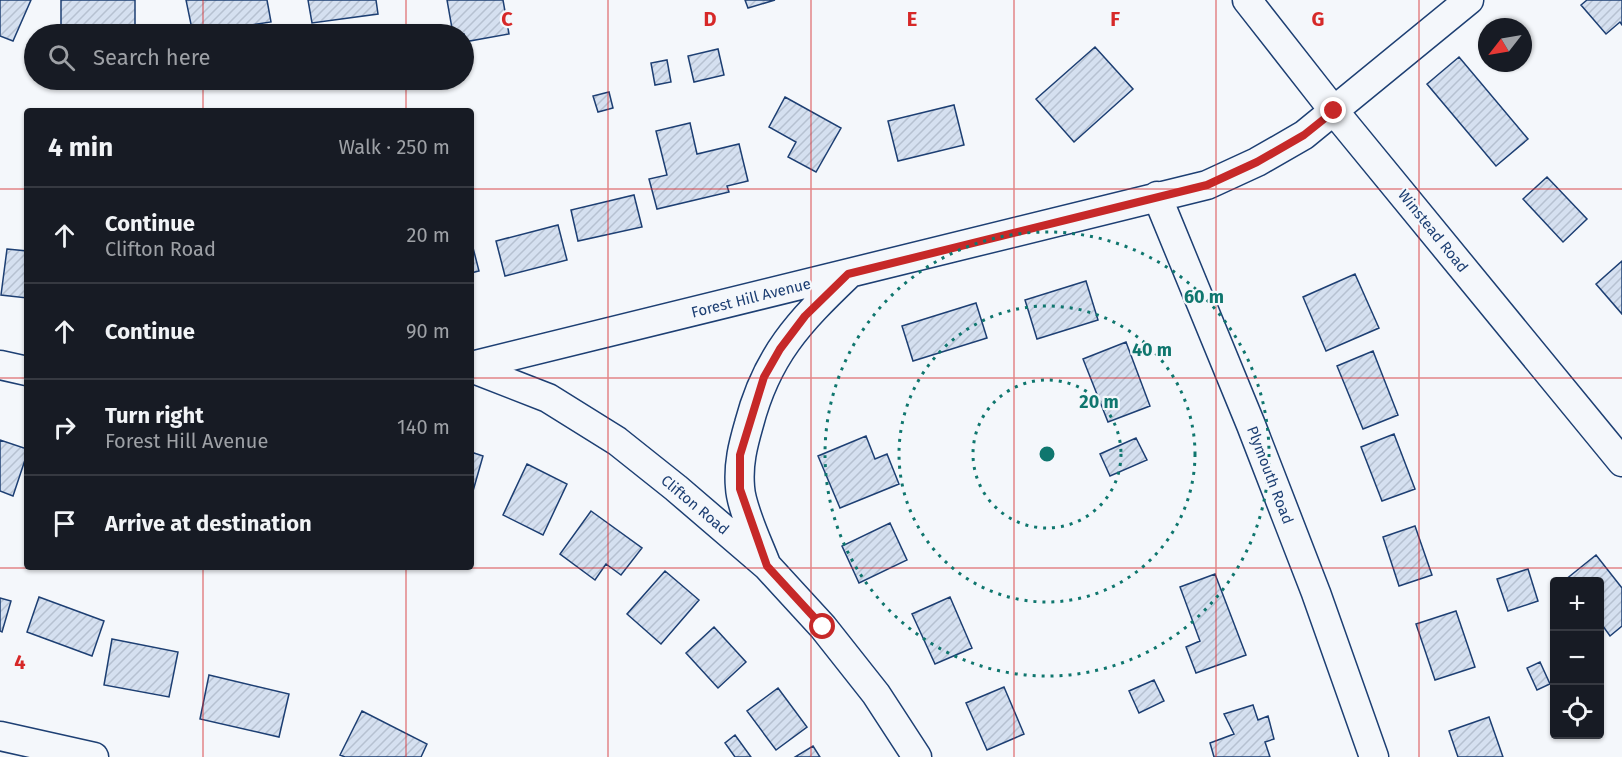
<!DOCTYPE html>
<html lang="en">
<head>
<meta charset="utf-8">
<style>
	body { margin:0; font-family:"Fira Sans",sans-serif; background:#20242c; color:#f1f3f6 }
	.controls { position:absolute; right:18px; bottom:18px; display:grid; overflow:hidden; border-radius:6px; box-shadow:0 2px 4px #0004 }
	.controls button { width:54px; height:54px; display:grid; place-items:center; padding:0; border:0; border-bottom:2px solid #363941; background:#171b24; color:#f1f3f6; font:30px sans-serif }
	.compass { position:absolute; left:1478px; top:18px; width:54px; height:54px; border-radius:50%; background:#171b24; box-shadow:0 2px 4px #0004; rotate:239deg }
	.stop { position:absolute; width:18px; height:18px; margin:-14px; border:4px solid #c62828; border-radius:50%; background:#fff }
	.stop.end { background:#c62828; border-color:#fff; box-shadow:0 2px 6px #0008 }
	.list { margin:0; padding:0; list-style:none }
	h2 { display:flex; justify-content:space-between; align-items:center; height:78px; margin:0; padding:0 24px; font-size:26px }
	h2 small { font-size:20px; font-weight:400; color:#9ea1a6 }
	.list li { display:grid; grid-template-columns:39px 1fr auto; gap:18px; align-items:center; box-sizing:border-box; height:96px; padding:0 24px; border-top:2px solid #363941 }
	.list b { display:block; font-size:22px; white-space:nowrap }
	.list p { margin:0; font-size:20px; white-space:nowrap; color:#9ea1a6 }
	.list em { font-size:20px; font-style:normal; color:#9ea1a6 }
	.icon { flex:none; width:33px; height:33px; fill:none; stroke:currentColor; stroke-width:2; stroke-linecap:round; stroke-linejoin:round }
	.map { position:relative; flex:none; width:1622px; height:757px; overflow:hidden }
	.search { position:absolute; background:#171b24; box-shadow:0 2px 4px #0004; left:24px; top:24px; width:450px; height:66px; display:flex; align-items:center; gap:15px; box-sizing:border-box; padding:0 21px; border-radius:33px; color:#9ea1a6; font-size:22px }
	.panel { position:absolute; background:#171b24; box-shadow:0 2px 4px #0004; left:24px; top:108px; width:450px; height:462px; border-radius:6px }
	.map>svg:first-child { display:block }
</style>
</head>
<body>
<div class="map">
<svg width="1622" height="757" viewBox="0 0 1622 757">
	<defs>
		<pattern id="building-hatch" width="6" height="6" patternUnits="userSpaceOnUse" patternTransform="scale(1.5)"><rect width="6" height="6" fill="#d5e0f0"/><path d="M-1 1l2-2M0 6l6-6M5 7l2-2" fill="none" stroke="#b6c1d1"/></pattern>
	</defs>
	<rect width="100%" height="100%" fill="#f4f7fb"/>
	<path fill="url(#building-hatch)" stroke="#1d3f73" stroke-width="1.5" d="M0 0H31L13 41 0 36Z
		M61 0H135V34H61Z
		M186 0H267L271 22 193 34Z
		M308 0H376L378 14 312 23Z
		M447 0H503L509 34 464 42V34H453Z
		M745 0H775L748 8Z
		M1587 0H1622V25L1620 22 1606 34 1581 5Z
		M1095 47 1133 89 1074 142 1036 99Z
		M718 49 724 75 694 82 688 56Z
		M1459 57 1528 139 1496 166 1427 84Z
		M667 60 671 82 655 85 651 63Z
		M609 92 613 108 598 112 593 96Z
		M785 97 841 128 816 172 788 157 796 142 769 127Z
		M954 105 964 145 898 161 888 121Z
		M690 123 697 154 739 144 748 181 727 186 729 192 657 209 649 179 667 175 656 131Z
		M1547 177 1587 219 1563 242 1523 199Z
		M634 195 642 227 578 241 571 210Z
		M558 225 567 260 505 276 496 241Z
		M471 240 479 271 471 273Z
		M7 249 27 251V298L1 295Z
		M1622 261V314L1596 284Z
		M1355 274 1379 328 1326 351 1303 297Z
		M1086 281 1098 320 1037 339 1025 300Z
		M976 303 987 338 913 361 902 326Z
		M1126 342 1150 406 1108 422 1083 359Z
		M1373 351 1398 415 1363 429 1337 366Z
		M1394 434 1415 489 1382 501 1361 447Z
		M866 436 875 459 887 454 899 484 840 508 818 456Z
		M1136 438 1147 460 1110 476 1100 454Z
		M0 440 27 449V454L13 496 0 491Z
		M471 452 483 456 471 498Z
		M527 464 567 484 543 535 503 515Z
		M591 511 642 548 621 575 606 564 595 580 560 554Z
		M890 523 907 560 859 583 842 546Z
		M1415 526 1432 575 1399 586 1383 537Z
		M1596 555 1622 588V626L1610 636 1600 622V582H1567L1565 580Z
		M1528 569 1538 601 1508 611 1497 579Z
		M665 571 699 600 661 644 627 614Z
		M1215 574 1246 655 1196 673 1186 647 1200 641 1180 587Z
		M39 597 104 621 92 656 27 632Z
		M950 597 972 648 935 664 912 614Z
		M0 598 11 601 2 632 0 631Z
		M1456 611 1475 667 1435 680 1416 624Z
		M714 627 746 662 718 688 686 653Z
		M112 639 178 652 169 697 104 685Z
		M1540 662 1550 684 1537 690 1527 668Z
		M209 675 289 694 279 737 200 719Z
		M1154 680 1164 701 1139 713 1129 691Z
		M1004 687 1024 734 987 750 966 703Z
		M778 688 807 727 776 750 747 711Z
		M1253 705 1258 720 1268 716 1274 739 1265 742 1270 757H1214L1210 743 1234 734 1224 714Z
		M362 711 427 744 421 757H345L340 755Z
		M1489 717 1503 757H1458L1449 731Z
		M735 735 751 757H735L725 743Z
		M813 746 820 757H795Z"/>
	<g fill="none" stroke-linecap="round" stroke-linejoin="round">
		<defs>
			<path id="minor" d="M1247 0 1334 111 1622 462
				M1157 196 1251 425 1316 593 1374 757
				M0 365 27 371
				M471 366 1207 185 1257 162 1304 135 1469 0
				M471 368 548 398 617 441 676 488 767 566 823 627 876 694 917 757
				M766 564C758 543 741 508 740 487 738 464 743 445 749 424 767 355 799 322 848 275
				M0 736 94 757"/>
		</defs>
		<use href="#minor" stroke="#1d3f73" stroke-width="31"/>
		<use href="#minor" stroke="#f4f7fb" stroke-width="28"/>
	</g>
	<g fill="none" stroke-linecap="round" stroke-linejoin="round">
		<path stroke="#c62828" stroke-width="8" d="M823 627 767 566 740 489V455L764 377 780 349 805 316 848 274 1207 185 1257 162 1304 135 1334 111"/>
	</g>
	<path fill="none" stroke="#d62828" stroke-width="1.5" stroke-opacity="0.55" d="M203 0V34M406 0V34M608 0V757M811 0V757M1014 0V757M1216 0V757M1419 0V757M203 80V111M406 80V111M0 189H27M471 189H1622M0 378H27M471 378H1622M203 567V757M406 567V757M0 568H1622"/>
	<g fill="none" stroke="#0f766e" stroke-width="3" stroke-dasharray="3 6">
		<circle cx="1047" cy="454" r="74"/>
		<circle cx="1047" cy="454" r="148"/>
		<circle cx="1047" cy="454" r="222"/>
	</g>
	<g text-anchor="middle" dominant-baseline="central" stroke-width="4.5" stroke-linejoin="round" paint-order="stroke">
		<g font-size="15" fill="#1d3f73" stroke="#f4f7fb">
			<text transform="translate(1433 231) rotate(51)">Winstead Road</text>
			<text transform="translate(751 298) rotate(-14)">Forest Hill Avenue</text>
			<text transform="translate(1270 475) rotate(69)">Plymouth Road</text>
			<text transform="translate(695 505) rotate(40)">Clifton Road</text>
		</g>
	</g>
	<g font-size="20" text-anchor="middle" font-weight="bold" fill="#d62828" stroke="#f4f7fb" stroke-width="4.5" stroke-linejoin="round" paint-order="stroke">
		<text x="507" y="26">C</text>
		<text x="710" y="26">D</text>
		<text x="912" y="26">E</text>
		<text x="1115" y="26">F</text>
		<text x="1318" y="26">G</text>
		<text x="20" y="669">4</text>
	</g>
	<circle cx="1047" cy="454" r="9" fill="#0f766e" stroke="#f4f7fb" stroke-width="3"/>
	<g font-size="18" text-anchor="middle" font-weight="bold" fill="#0f766e" stroke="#f4f7fb" stroke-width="4.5" stroke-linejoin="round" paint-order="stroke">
		<text x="1204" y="303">60 m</text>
		<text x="1152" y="356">40 m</text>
		<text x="1099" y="408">20 m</text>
	</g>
</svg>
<div class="controls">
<button>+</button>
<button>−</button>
<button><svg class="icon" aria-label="locate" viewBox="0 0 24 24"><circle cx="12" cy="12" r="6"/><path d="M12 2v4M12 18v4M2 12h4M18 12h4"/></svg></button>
</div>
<svg class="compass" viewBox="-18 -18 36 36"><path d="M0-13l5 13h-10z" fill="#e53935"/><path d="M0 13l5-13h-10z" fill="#9ea1a6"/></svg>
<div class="stop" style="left:823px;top:627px"></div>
<div class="stop end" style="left:1334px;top:111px"></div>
<div class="search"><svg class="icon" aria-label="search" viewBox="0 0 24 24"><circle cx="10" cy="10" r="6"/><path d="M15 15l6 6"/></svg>Search here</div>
<section class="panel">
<h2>4 min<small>Walk · 250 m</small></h2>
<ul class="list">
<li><svg class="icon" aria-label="ahead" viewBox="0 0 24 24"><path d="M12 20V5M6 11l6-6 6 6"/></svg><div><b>Continue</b><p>Clifton Road</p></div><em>20 m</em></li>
<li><svg class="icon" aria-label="ahead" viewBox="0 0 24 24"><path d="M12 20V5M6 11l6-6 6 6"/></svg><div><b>Continue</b></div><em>90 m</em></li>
<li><svg class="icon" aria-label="right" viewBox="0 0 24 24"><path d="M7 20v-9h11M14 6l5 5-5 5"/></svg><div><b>Turn right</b><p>Forest Hill Avenue</p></div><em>140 m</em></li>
<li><svg class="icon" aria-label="arrive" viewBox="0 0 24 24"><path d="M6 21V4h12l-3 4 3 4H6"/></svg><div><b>Arrive at destination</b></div></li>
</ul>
</section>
</div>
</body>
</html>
